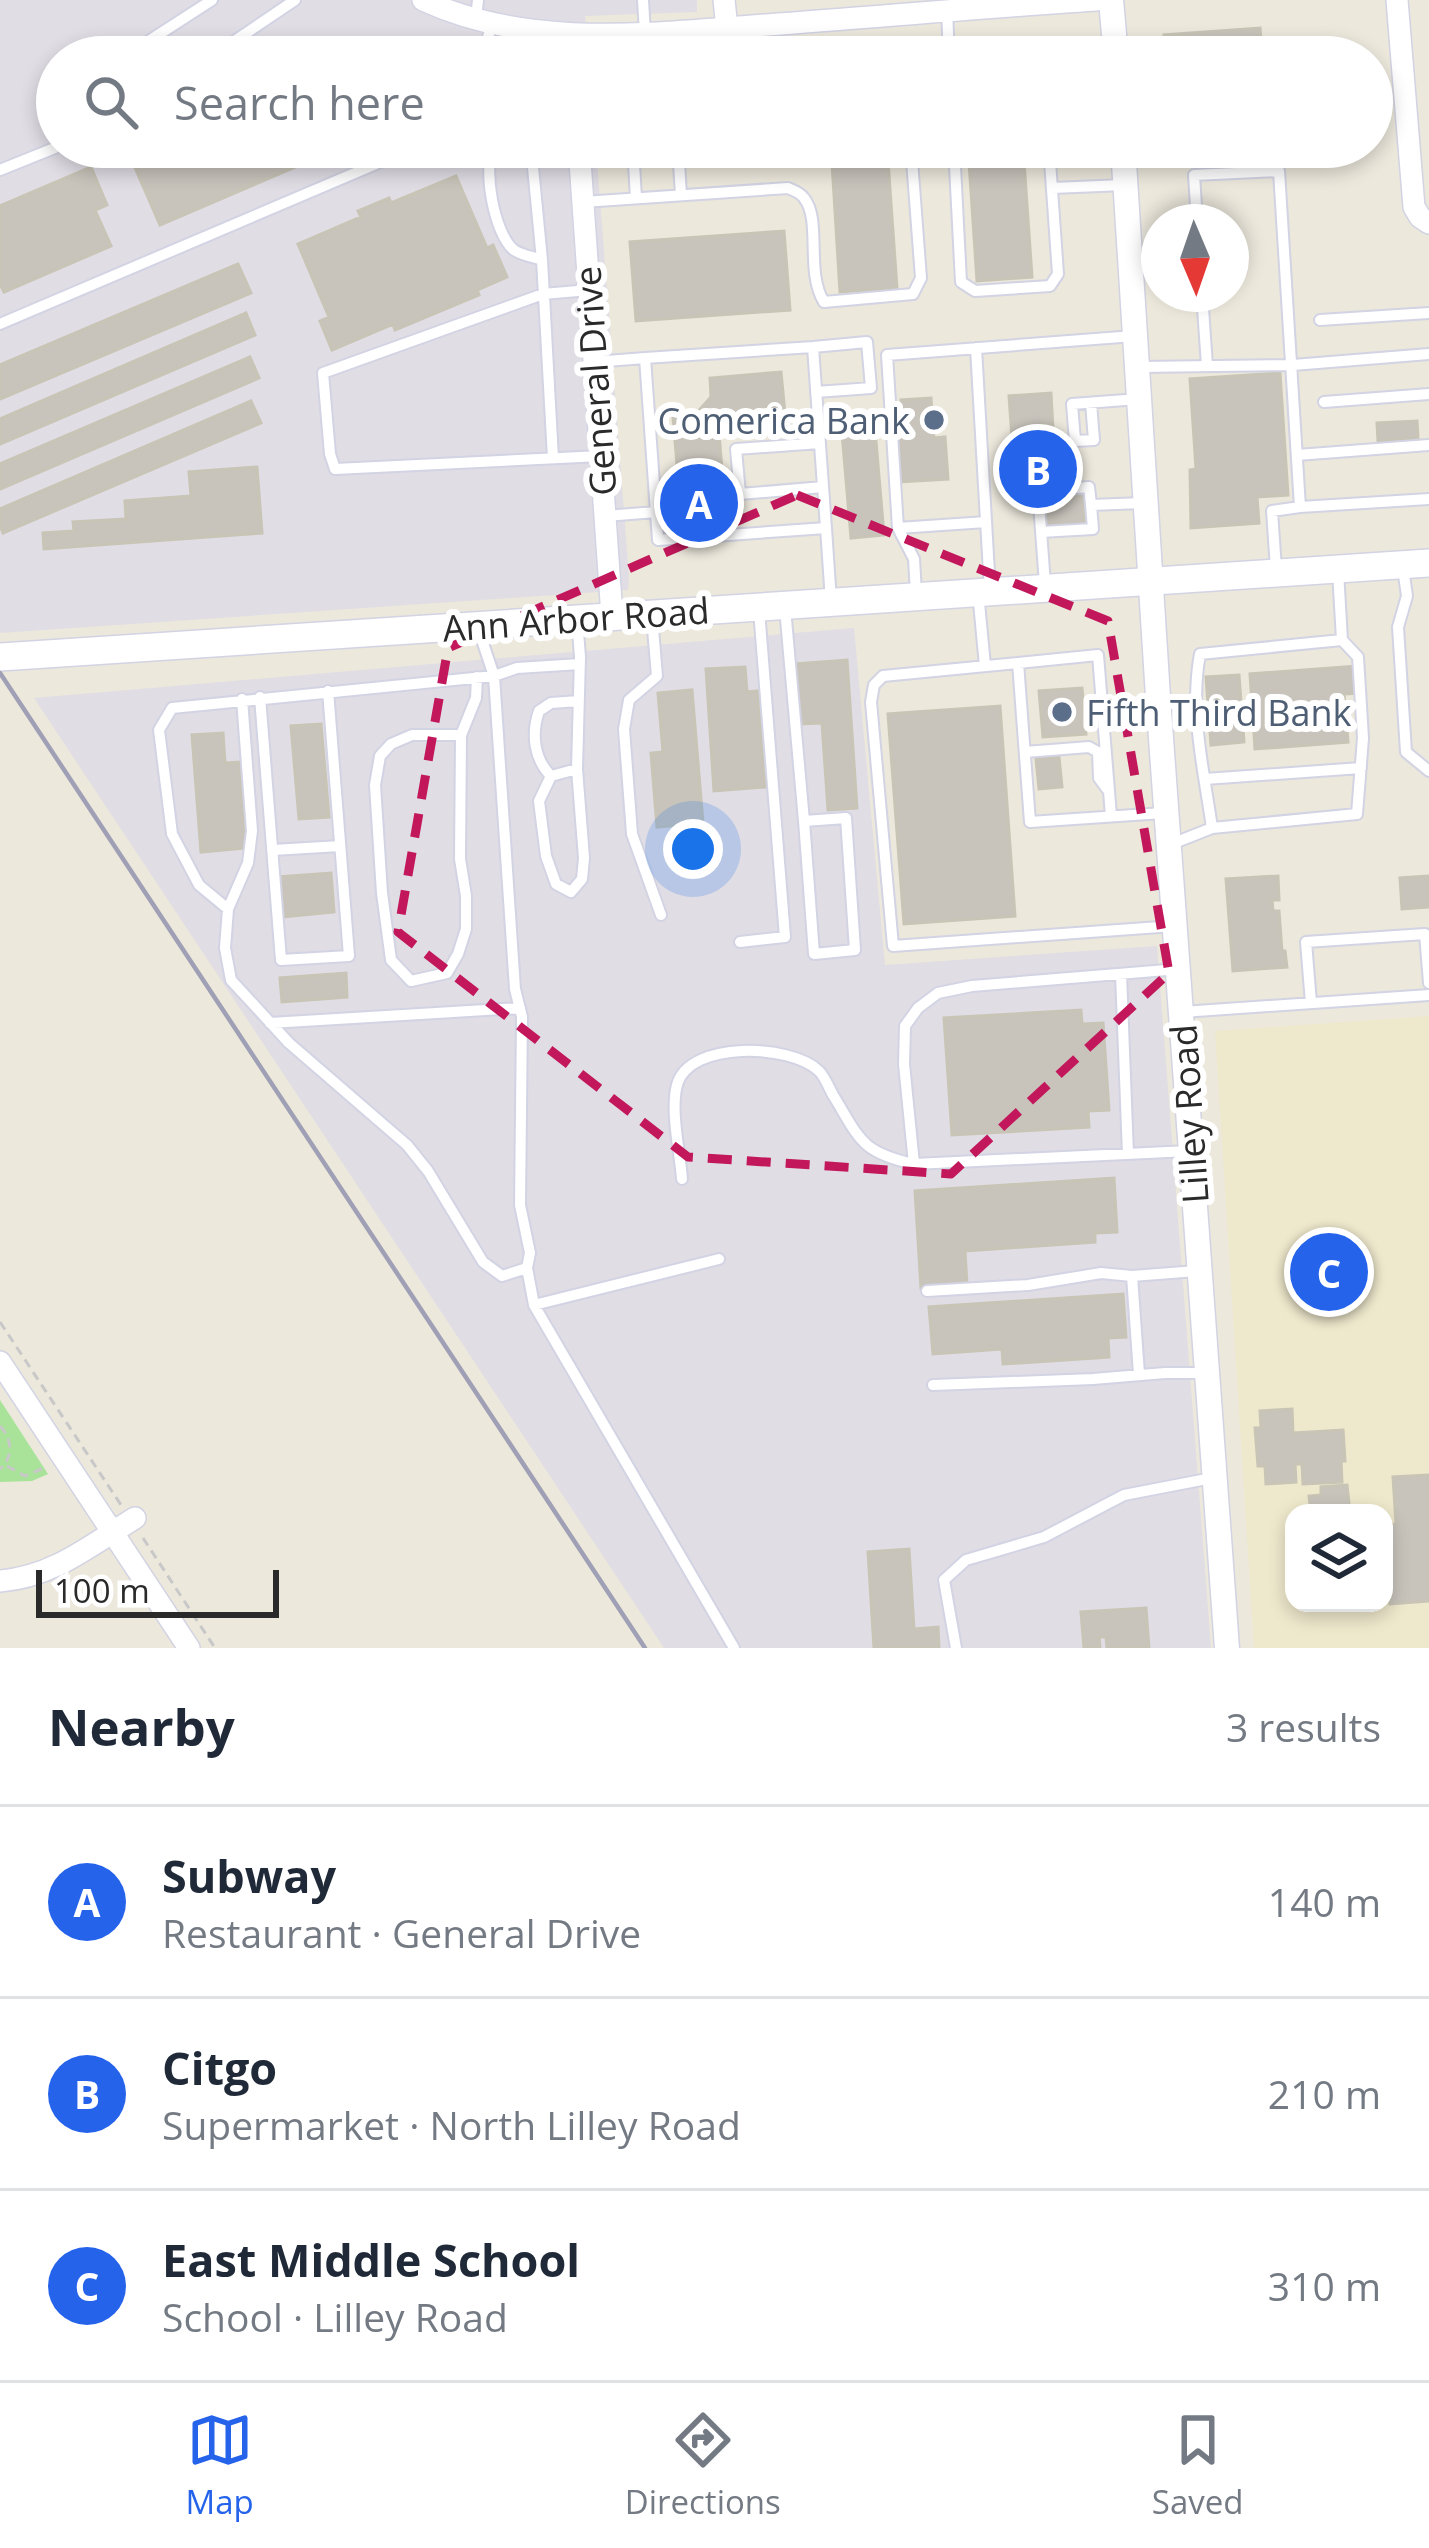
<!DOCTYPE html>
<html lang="en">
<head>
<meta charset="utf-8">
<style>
	body { margin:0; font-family:"Open Sans",sans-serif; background:#f2f2f3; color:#1f2937 }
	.controls { position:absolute; right:36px; bottom:36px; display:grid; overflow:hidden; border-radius:24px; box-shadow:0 6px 18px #0003 }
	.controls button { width:108px; height:108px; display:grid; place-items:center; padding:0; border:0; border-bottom:3px solid #e0e1e3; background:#fff; color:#1f2937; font:60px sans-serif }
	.compass { position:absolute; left:1141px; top:204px; width:108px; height:108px; border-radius:50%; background:#fff; box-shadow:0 6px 18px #0003; rotate:178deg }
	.scale { position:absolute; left:36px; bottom:30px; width:243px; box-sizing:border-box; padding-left:12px; border:6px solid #2a2a2a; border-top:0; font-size:33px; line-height:42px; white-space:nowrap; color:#2a2a2a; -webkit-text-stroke:9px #fff; paint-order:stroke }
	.you { position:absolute; left:693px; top:849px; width:42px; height:42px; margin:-30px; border:9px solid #fff; border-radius:50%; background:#1a73e8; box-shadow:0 0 0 18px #1a73e833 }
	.badge { display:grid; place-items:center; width:78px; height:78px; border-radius:50%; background:#2563eb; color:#fff; font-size:39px; font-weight:700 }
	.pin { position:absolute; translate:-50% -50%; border:6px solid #fff; box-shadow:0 3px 12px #0006 }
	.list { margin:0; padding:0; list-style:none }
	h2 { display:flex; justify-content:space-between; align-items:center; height:156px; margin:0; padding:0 48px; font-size:51px }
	h2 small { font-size:39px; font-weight:400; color:#747a83 }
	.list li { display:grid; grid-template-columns:78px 1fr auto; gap:36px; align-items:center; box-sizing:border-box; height:192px; padding:0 48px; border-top:3px solid #e0e1e3 }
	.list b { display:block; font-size:45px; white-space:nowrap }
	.list p { margin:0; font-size:39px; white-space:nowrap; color:#747a83 }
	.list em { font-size:39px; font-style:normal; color:#747a83 }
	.icon { flex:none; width:66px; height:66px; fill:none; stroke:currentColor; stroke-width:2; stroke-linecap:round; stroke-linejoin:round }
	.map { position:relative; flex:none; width:1429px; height:1648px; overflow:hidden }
	.search { position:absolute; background:#fff; box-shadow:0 6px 18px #0003; left:36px; right:36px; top:36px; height:132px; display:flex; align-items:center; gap:30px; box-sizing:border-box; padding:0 42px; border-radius:66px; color:#747a83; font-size:45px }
	.sheet { height:732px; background:#fff }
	nav { display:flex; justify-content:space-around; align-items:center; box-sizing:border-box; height:168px; border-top:3px solid #e0e1e3; background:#fff; font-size:33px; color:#747a83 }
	nav a { display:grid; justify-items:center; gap:6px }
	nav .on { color:#2563eb }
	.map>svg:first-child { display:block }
</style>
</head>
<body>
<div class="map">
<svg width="1429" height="1648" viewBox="0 0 1429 1648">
	<rect width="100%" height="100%" fill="#ece8dc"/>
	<path fill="#e0dde5" d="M0 0H697V12L585 16 589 57H57V147H596L629 577 628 590 0 633Z
		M854 628 885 965 1157 946 1211 1648H664L34 698Z"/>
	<path fill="#eee8cc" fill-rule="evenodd" d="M1429 1016V1648H1254L1215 1031ZM1294 1513H1384V1603H1294Z"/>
	<path fill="#a8e399" d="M0 1400 48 1474 32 1481 0 1482Z"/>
	<path fill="#c8c4bc" stroke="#c8c4b6" stroke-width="3" d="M1260 28 1262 57H1165L1164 35Z
		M364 38 372 57H318Z
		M151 147H342L160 225 130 156Z
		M831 147H887L897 288 840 292Z
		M968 147H1023L1032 277 977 281Z
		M91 167 107 205 95 210 111 246 4 292 0 284V206Z
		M456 176 487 248 493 245 507 277 477 290 479 295 395 330 393 324 332 350 320 321 329 317 298 244 361 217 358 211 389 198 391 203Z
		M784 231 790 310 636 321 630 242Z
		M238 264 251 293 0 399V365Z
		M246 313 255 335 0 444V419Z
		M250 357 259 378 0 489V464Z
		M781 372 785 414 718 420 725 508 681 512 673 417 694 416 711 397 710 378Z
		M1280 373 1288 495 1257 497 1259 523 1191 528 1190 470 1196 469 1190 379Z
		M1051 393 1054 449 1013 452 1009 396Z
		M931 398 934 438 945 437 948 479 899 482 897 439 903 438 901 400Z
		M251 401 261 423 3 533 0 525V509Z
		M1417 421 1418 438 1378 441 1377 423Z
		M875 430 884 535 851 538 842 433Z
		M1058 451 1060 478 1017 481 1015 454Z
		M257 467 262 533 44 549 43 533 74 531 73 522 126 519 125 501 191 496 189 472Z
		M1083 496 1085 527 1048 529 1046 499Z
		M847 660 857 808 828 810 822 723 800 724 796 664Z
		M1357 666 1359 693 1344 694 1348 742 1255 749 1250 674Z
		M745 667 747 692 758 691 765 787 714 791 706 669Z
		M1239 675 1244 742 1211 745 1206 677Z
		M1082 688 1086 734 1043 737 1039 691Z
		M692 690 703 823 657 827 651 753 663 752 658 693Z
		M1000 706 1015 916 904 924 888 714Z
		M321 724 329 817 299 819 291 726Z
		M223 733 225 763 240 762 246 848 201 852 192 735Z
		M1059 757 1062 787 1039 789 1036 759Z
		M331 873 334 912 281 917 278 877Z
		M1278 876 1279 900H1272L1273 911H1279L1282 951H1285L1287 967 1233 971 1226 879Z
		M1429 876V907L1402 909 1400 878Z
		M346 973 347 997 282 1002 280 978Z
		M1081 1010 1082 1024 1103 1023 1109 1110 1088 1111 1089 1127 952 1135 944 1018Z
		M1114 1178 1117 1232 1095 1233V1242L965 1251 967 1285 921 1288 915 1191Z
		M1123 1294 1126 1337 1108 1338 1109 1357 1003 1364 1002 1349 933 1354 929 1307Z
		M1292 1409 1293 1433 1343 1430 1345 1461H1341L1342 1482 1303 1484 1302 1464H1295L1296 1482 1266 1484 1265 1466H1258L1255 1428H1261L1260 1411Z
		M1429 1475V1601L1390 1604 1384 1525 1396 1524 1393 1477Z
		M1347 1485 1350 1513H1311L1309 1496 1321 1495V1487Z
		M909 1549 914 1629 938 1627 939 1648H874L868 1552Z
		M1146 1608 1149 1648H1107L1106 1637H1099L1100 1648H1084L1081 1612Z"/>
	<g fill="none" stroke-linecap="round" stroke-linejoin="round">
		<defs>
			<path id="service" d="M643 0 645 33
				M947 10 949 57
				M476 19 478 0
				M124 57 212 0
				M211 57 295 0
				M482 57 492 24
				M1023 57H1026
				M494 147C482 167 494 234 514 250 521 255 534 257 542 260
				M531 147 542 260 553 458
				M633 147 636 198
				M678 147 681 195
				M954 147 961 282 975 291 1050 286 1058 274 1049 147
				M0 170 57 147
				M1052 188 1124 185
				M583 202 788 188C793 190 801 193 804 198 822 220 805 272 824 302L913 294 921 278 911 147
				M1197 222 1194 175 1279 171 1300 507 1429 499
				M589 290 543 294 323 373 330 454 335 469 601 456
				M1202 294 1207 366
				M1320 320 1429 313
				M0 324 416 147
				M813 347 867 342 871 388 816 392
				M976 348 990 590
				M645 358 813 347 826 528
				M594 362 645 358 658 540 826 528 831 601
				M1140 367 1293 365 1429 354
				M1324 402 1429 394
				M1091 403 1094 440 1075 441 1072 404 1139 399
				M820 443 736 449 740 494 823 487
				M1297 455 1429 445
				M605 516 656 512
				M898 528 986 522
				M1041 532 1093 529 1091 505
				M1403 568 1407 596 1398 627 1406 752 1429 771
				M1276 569 1272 511 1300 507
				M1045 584 1038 491 1089 487 1091 505 1143 503
				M978 592 985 666
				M916 593 914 559 898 528 887 355 1134 336
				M785 608 804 821 846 818 855 950 814 954 804 821
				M652 617 657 676 629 700 624 729 632 834 661 915
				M478 628 494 676 515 989 522 1017 520 1205 530 1253 527 1268 534 1305
				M1018 663 883 676 874 685 871 702 893 946 1174 926
				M260 697 281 960 349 956 328 691
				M242 699 252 831 248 863 228 909 225 948 231 980 289 1043 407 1145 428 1171 483 1262 502 1276 527 1268
				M461 735H412L391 744 380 756 375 785 382 893 391 960 411 981 447 973 458 954 466 929V896L460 859 461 735 476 698 477 677
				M1025 752 1089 747 1098 752 1099 778 1107 789
				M577 769 551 776 539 801 546 856 556 884 571 892 582 879 584 858 577 769 580 657 577 619
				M551 776C534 759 531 734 539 711L551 703 579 701
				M1205 779 1361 768
				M1111 816 1098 655 1018 663 1030 822 1163 813
				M1212 828 1357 814 1363 738 1358 657 1342 640
				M1169 845 1212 828C1204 771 1189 711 1200 654L1342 640 1338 571
				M273 850 340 846
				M228 909 199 885 172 834 159 730 172 708 494 676 517 668 580 664
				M740 942 785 937 759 610
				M1121 974 1128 1154
				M1311 1003 1306 942 1425 934 1429 983
				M1182 1012 1429 995
				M270 1023 520 1008
				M914 1164 904 1064 905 1026 918 1008 938 993 972 986 1179 969
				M682 1179C680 1152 670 1110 677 1085 689 1040 791 1044 819 1071 825 1077 829 1088 833 1095 860 1139 860 1152 914 1164L1189 1151
				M719 1259 534 1305 734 1648
				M1132 1276 1139 1374
				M927 1291 1028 1285 1101 1273 1132 1276 1197 1271
				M933 1385 1093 1379 1165 1373H1204
				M956 1648 944 1580 966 1560 1044 1537 1124 1495 1212 1478"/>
			<path id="minor" d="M423 0C530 50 653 33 766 25 876 17 986 7 1096 0
				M724 0 727 28
				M1397 0 1414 207 1420 217 1429 223
				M560 33 566 57
				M579 147 612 616
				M0 1362 189 1648
				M0 1581C53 1577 91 1545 135 1518"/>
			<path id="tertiary" d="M1111 0 1116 57
				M1123 147 1158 697 1227 1648"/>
			<path id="secondary" d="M0 657 1429 563"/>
		</defs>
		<use href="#service" stroke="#d2d3e3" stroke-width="14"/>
		<use href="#minor" stroke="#d2d3e3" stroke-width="24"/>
		<use href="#tertiary" stroke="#d2d3e3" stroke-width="27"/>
		<use href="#secondary" stroke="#d2d3e3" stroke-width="30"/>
		<path stroke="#c8c8c8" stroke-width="3" stroke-dasharray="9 6" stroke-linecap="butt" d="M0 1322 121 1505
			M0 1426C12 1438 14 1457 0 1469
			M7 1466 25 1476 46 1467
			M143 1538 215 1648"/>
		<use href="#service" stroke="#fff" stroke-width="10"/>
		<use href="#minor" stroke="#fff" stroke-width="21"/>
		<use href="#tertiary" stroke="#fff" stroke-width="24"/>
		<use href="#secondary" stroke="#fff" stroke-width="27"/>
		<path stroke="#9f9fb5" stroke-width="4.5" d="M0 673 645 1648"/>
	</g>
	<path fill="none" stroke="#c2185b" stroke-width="9" stroke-dasharray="24 15" stroke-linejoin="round" d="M797 495 1108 621 1169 973 951 1174 688 1157 398 932 448 648Z"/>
	<g fill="#5c6f8a" stroke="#fff" stroke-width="4.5">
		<circle cx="934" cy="420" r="12"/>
		<circle cx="1062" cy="712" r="12"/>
	</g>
	<g text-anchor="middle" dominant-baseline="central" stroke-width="12" stroke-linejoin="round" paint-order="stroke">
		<g font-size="36" fill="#2a2a2a" stroke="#fff">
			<text transform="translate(595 381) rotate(-94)">General Drive</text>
			<text transform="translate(576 619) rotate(-4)">Ann Arbor Road</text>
			<text transform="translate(1189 1114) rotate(-94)">Lilley Road</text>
		</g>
		<g font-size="36" fill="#4e5e75" stroke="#fff" text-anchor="end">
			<text x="910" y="420">Comerica Bank</text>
			<text x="1086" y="712" text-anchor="start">Fifth Third Bank</text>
		</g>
	</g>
</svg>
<div class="controls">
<button><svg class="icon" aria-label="layers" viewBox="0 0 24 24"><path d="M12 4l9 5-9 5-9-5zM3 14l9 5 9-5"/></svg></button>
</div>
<svg class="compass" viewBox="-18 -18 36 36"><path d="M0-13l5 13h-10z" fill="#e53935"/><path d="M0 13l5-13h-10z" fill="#747a83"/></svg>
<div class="scale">100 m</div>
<div class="you"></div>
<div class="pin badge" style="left:699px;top:503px">A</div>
<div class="pin badge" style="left:1038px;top:469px">B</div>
<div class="pin badge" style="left:1329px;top:1272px">C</div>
<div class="search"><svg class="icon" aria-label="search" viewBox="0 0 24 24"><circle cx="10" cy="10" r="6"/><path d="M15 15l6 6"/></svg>Search here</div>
</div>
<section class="sheet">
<h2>Nearby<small>3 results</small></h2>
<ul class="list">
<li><span class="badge">A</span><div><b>Subway</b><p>Restaurant · General Drive</p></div><em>140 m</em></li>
<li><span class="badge">B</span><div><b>Citgo</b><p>Supermarket · North Lilley Road</p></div><em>210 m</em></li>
<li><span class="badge">C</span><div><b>East Middle School</b><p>School · Lilley Road</p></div><em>310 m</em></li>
</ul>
</section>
<nav>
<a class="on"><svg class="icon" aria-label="map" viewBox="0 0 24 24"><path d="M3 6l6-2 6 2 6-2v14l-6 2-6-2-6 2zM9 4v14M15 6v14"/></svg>Map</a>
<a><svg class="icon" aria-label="directions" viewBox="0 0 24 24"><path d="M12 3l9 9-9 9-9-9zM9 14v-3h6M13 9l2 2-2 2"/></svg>Directions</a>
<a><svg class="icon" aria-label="saved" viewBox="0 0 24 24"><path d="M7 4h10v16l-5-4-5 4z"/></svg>Saved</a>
</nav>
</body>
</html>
